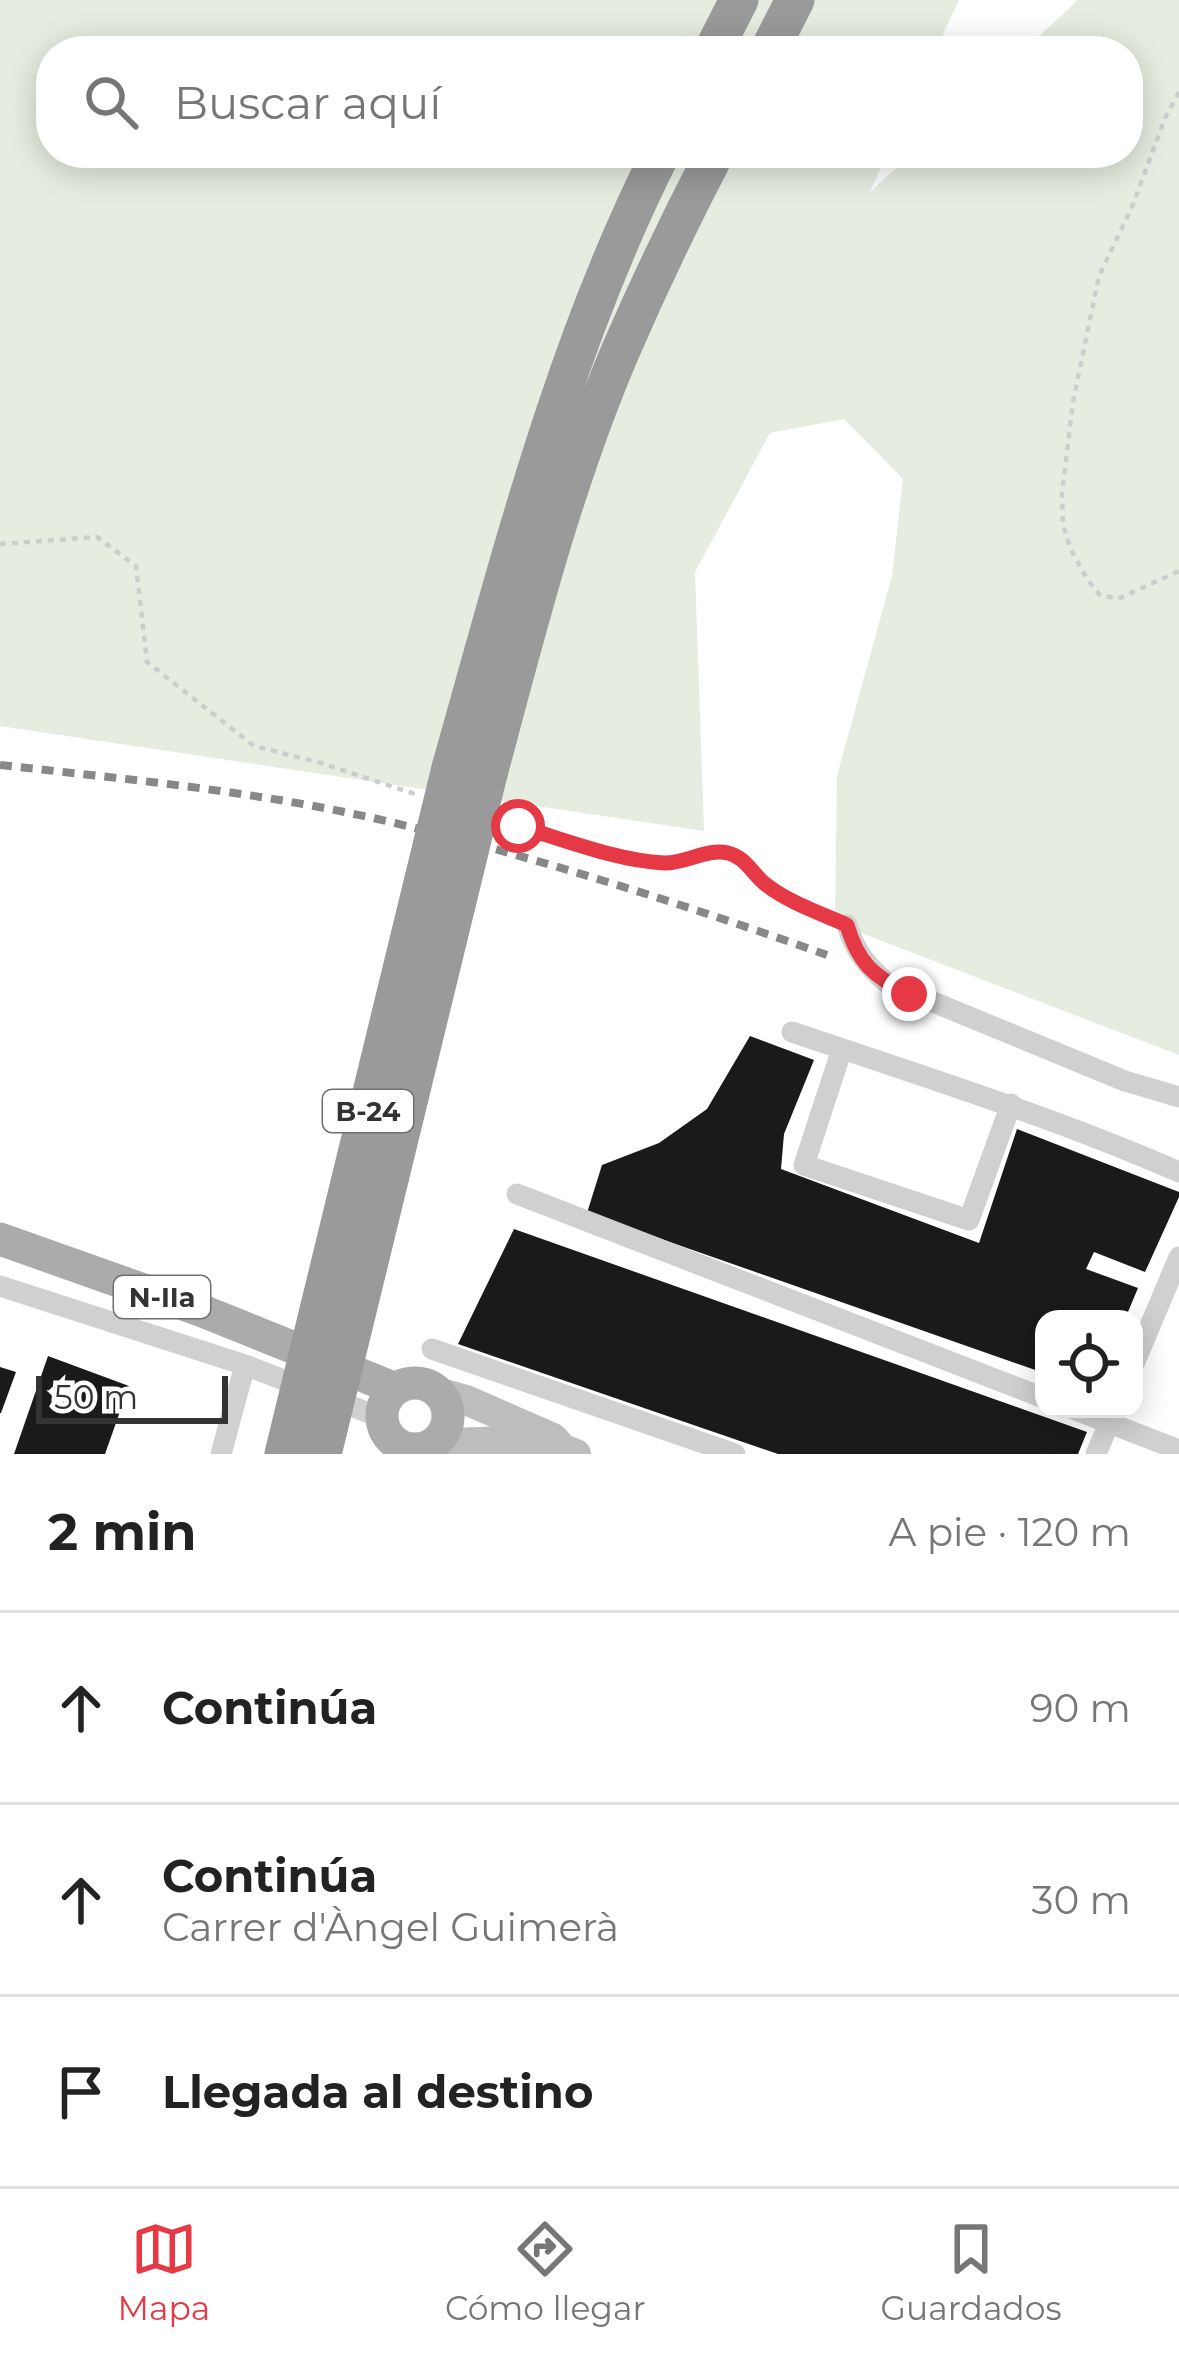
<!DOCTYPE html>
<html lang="es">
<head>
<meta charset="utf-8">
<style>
	body { margin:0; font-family:Montserrat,sans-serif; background:#f6f6f6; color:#222 }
	.controls { position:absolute; right:36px; bottom:36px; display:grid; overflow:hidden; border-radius:24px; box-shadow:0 6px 30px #0003 }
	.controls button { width:108px; height:108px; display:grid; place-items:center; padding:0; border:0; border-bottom:3px solid #e0e0e0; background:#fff; color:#222; font:60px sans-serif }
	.scale { position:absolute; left:36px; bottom:30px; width:192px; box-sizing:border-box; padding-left:12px; border:6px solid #333; border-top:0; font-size:33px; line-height:42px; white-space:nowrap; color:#333; -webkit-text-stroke:9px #fff; paint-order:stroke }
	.stop { position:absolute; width:36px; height:36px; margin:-27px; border:9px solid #e63946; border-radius:50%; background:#fff }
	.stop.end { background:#e63946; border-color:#fff; box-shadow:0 3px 12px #0008 }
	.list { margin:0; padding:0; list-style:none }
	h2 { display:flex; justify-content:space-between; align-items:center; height:156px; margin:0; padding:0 48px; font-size:51px }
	h2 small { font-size:39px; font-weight:400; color:#767676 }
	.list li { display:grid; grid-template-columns:78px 1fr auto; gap:36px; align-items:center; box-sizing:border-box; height:192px; padding:0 48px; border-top:3px solid #e0e0e0 }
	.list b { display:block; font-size:45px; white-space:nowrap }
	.list p { margin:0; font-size:39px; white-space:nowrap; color:#767676 }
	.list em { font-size:39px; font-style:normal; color:#767676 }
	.icon { flex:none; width:66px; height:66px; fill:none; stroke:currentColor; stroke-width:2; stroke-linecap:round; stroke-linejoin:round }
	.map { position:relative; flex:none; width:1179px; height:1454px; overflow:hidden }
	.search { position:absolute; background:#fff; box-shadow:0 6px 30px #0003; left:36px; right:36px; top:36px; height:132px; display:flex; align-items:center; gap:30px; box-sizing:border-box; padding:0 42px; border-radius:48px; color:#767676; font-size:45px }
	.sheet { height:732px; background:#fff }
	nav { display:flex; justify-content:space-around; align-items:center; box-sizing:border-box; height:168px; border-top:3px solid #e0e0e0; background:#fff; font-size:33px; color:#767676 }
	nav a { display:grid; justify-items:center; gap:6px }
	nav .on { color:#e63946 }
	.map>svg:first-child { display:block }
</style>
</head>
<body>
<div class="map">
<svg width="1179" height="1454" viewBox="0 0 1179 1454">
	<rect width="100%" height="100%" fill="#fff"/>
	<path fill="#e6ecdf" d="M0 0H959L935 51H51V153H887L870 192 913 153H1128V51H1023L1078 0H1179V1055L835 923 837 776 892 576 903 479 844 419 770 433 695 572 704 831 0 726Z"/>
	<path fill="#1a1a1a" d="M750 1036 814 1060 784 1134 781 1169 979 1243 1017 1129 1179 1192V1197L1145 1272 1094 1252 1086 1269 1138 1288 1125 1319H1044V1373L587 1213 602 1165 659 1143 707 1109Z
		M514 1229 1087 1432 1078 1454H778L458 1344Z
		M48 1356 129 1386 105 1454H14Z
		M0 1367 16 1372 1 1413H0Z"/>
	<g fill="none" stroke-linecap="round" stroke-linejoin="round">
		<path stroke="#cdcdcd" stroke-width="4.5" stroke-dasharray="6 6" stroke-linecap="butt" d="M1179 92 1165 118 1132 207 1099 276 1073 402 1062 493 1063 524 1070 548 1087 579 1099 594 1118 599 1179 571
			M0 544 97 537 136 566 147 662 254 746 321 763 415 794
			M506 822 641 861 673 863 706 854 729 853 747 864 763 883 794 901 827 916"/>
		<path stroke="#d0d0d0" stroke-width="21" d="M847 925C855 951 866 965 887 983L1125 1081 1179 1097
			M792 1032C922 1076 1053 1117 1179 1172
			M842 1049 804 1165 969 1220 1011 1104
			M517 1194 1044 1398
			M0 1286 245 1365 382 1418
			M432 1349 735 1454
			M1134 1364 1179 1257
			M1073 1409 1179 1450
			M221 1454 245 1365
			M1096 1454 1115 1409"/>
		<path stroke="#bdbdbd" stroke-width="30" d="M437 1392 466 1400 553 1438 563 1449 576 1454
			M397 1444 398 1454
			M432 1445C478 1442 499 1437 544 1452"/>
		<path stroke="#ababab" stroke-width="33" d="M0 1239 200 1310 396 1389
			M382 1416a33 33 0 1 1 66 0a33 33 0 1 1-66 0Z"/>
		<path stroke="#9a9a9a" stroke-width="39" d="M713 51 739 0
			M769 51 795 0
			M451 768C510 560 563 347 661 153
			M488 774C526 632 562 488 620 352 649 285 681 218 715 153"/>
		<path stroke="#888" stroke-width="8" stroke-dasharray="12 9" stroke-linecap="butt" d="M0 765C135 780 274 793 407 826 548 861 689 906 827 955"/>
		<path stroke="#9a9a9a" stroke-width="39" d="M284 1454 451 768
			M322 1454 488 774"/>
	</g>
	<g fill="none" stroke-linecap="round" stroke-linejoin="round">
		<path stroke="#e63946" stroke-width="15" d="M518 826C566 840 615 860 664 863 685 864 706 848 728 853 745 857 752 873 764 883 787 902 820 913 847 925 858 963 874 977 909 994"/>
	</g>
	<g text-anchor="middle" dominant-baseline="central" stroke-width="12" stroke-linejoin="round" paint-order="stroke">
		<g fill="#fff" stroke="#707070" stroke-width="3">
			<rect x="323" y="1090" width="90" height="42" rx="9"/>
			<rect x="114" y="1276" width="96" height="42" rx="9"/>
		</g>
		<g font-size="27" font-weight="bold" fill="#333">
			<text x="368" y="1111">B-24</text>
			<text x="162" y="1297">N-IIa</text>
		</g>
	</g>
</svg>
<div class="controls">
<button><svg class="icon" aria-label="locate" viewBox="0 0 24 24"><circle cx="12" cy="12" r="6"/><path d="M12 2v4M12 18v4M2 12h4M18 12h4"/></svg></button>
</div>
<div class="scale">50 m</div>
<div class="stop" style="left:518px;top:826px"></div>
<div class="stop end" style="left:909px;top:994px"></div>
<div class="search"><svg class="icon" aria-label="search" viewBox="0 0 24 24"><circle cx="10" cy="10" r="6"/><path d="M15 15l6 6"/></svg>Buscar aquí</div>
</div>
<section class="sheet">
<h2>2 min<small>A pie · 120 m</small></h2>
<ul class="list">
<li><svg class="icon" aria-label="ahead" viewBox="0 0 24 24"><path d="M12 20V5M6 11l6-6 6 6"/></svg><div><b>Continúa</b></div><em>90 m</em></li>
<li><svg class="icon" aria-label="ahead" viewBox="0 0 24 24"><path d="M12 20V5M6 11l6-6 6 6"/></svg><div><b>Continúa</b><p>Carrer d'Àngel Guimerà</p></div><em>30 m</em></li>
<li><svg class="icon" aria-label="arrive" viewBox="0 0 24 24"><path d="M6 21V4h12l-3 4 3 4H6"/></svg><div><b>Llegada al destino</b></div></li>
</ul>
</section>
<nav>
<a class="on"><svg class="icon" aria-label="map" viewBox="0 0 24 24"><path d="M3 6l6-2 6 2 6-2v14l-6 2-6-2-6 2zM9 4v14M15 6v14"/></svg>Mapa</a>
<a><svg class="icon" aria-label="directions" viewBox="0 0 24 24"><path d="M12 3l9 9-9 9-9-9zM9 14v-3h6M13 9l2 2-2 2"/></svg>Cómo llegar</a>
<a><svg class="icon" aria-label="saved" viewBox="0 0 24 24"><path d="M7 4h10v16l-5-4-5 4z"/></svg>Guardados</a>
</nav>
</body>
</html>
